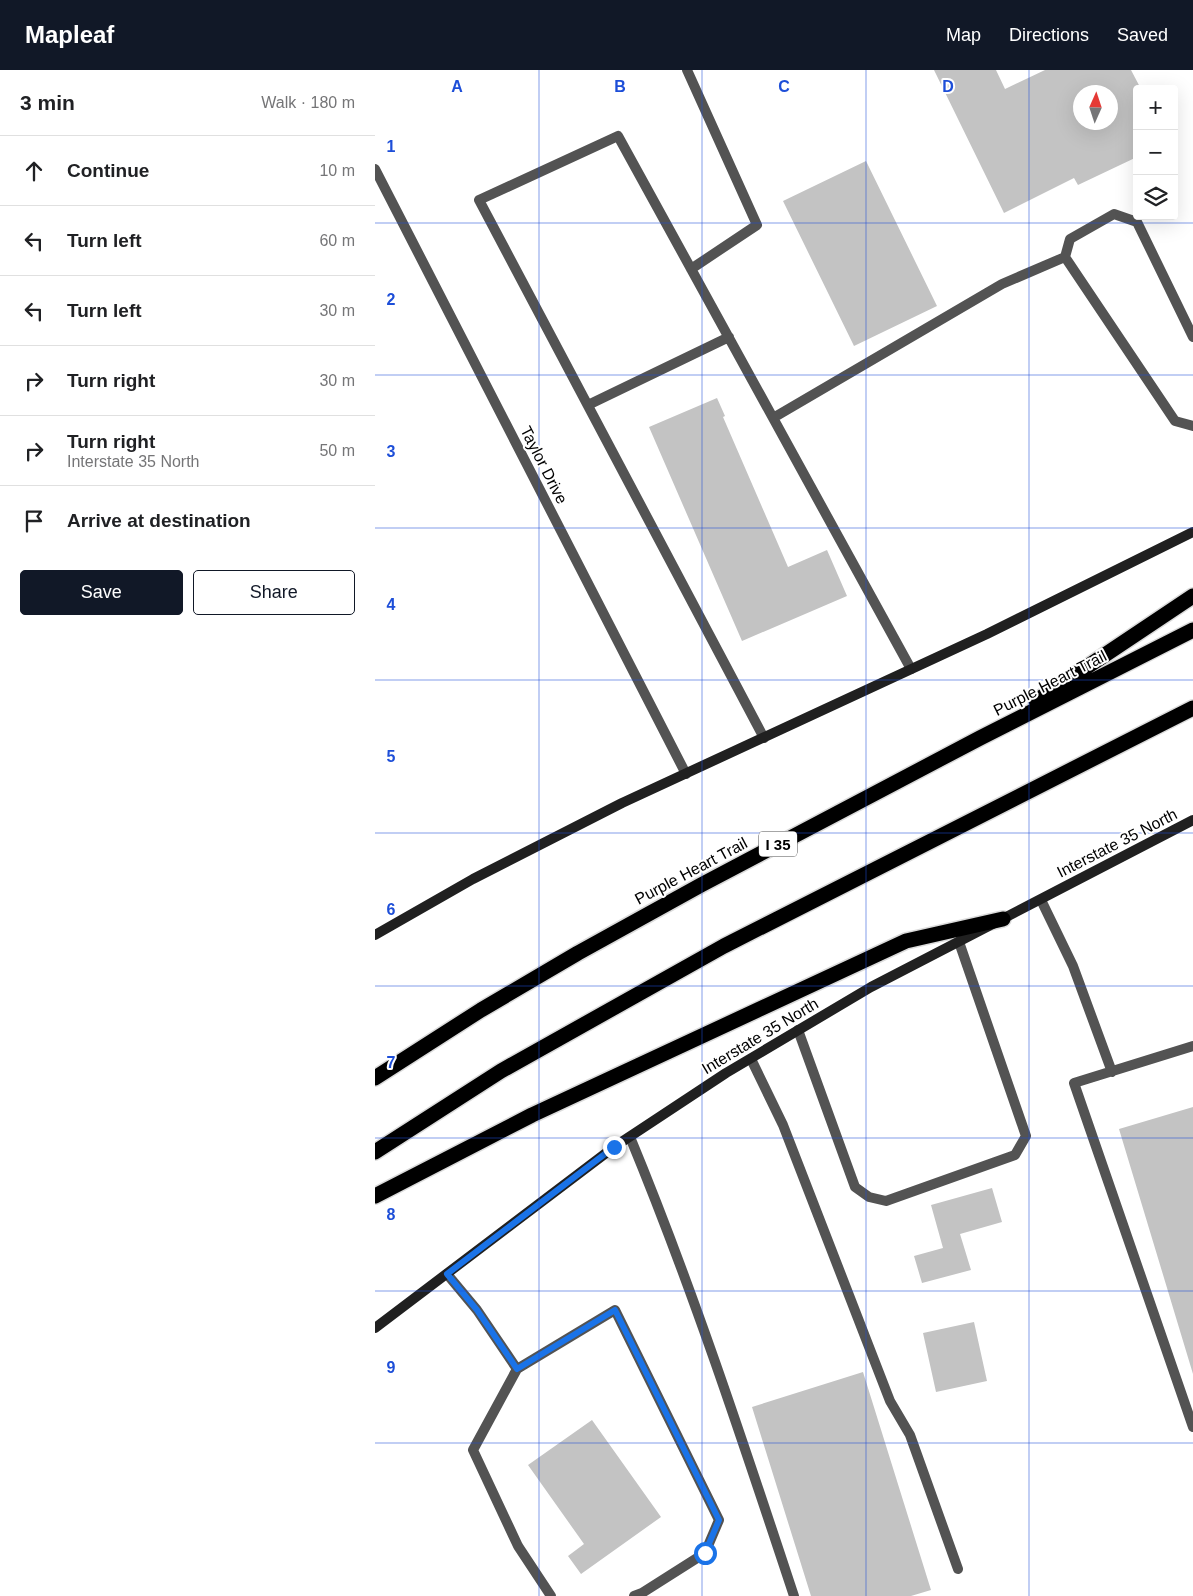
<!DOCTYPE html>
<html lang="en">
<head>
<meta charset="utf-8">
<style>
	body { margin:0; font-family:Arial,sans-serif; background:#f2f2f2; color:#202124 }
	.controls { position:absolute; right:15px; top:15px; display:grid; overflow:hidden; border-radius:5px; box-shadow:0 5px 20px #0002 }
	.controls button { width:45px; height:45px; display:grid; place-items:center; padding:0; border:0; border-bottom:1px solid #e0e0e0; background:#fff; color:#202124; font:25px sans-serif }
	.compass { position:absolute; left:698px; top:15px; width:45px; height:45px; border-radius:50%; background:#fff; box-shadow:0 5px 20px #0002; rotate:3deg }
	.stop { position:absolute; width:15px; height:15px; margin:-11px; border:4px solid #1a73e8; border-radius:50%; background:#fff }
	.stop.end { background:#1a73e8; border-color:#fff; box-shadow:0 1px 5px #0008 }
	.list { margin:0; padding:0; list-style:none }
	h2 { display:flex; justify-content:space-between; align-items:center; height:65px; margin:0; padding:0 20px; font-size:21px }
	h2 small { font-size:16px; font-weight:400; color:#757577 }
	.list li { display:grid; grid-template-columns:32px 1fr auto; gap:15px; align-items:center; box-sizing:border-box; height:70px; padding:0 20px; border-top:1px solid #e0e0e0 }
	.list b { display:block; font-size:19px; white-space:nowrap }
	.list p { margin:0; font-size:16px; white-space:nowrap; color:#757577 }
	.list em { font-size:16px; font-style:normal; color:#757577 }
	.actions { display:flex; gap:10px; padding:15px 20px }
	.actions a { flex:1; padding:11px 0; border:1px solid #111827; border-radius:5px; text-align:center; font-size:18px; color:#111827 }
	.actions .main { background:#111827; color:#fff }
	.icon { flex:none; width:28px; height:28px; fill:none; stroke:currentColor; stroke-width:2; stroke-linecap:round; stroke-linejoin:round }
	.map { position:relative; flex:none; width:818px; height:1526px; overflow:hidden }
	header { display:flex; align-items:center; gap:30px; box-sizing:border-box; height:70px; padding:0 25px; background:#111827; color:#fff }
	header strong { font-size:24px }
	nav { display:flex; gap:28px; margin-inline-start:auto; font-size:18px }
	main { display:flex }
	aside { flex:1; background:#fff }
	.map>svg:first-child { display:block }
</style>
</head>
<body>
<header>
<strong>Mapleaf</strong>
<nav><a>Map</a><a>Directions</a><a>Saved</a></nav>
</header>
<main>
<aside>
<h2>3 min<small>Walk · 180 m</small></h2>
<ul class="list">
<li><svg class="icon" aria-label="ahead" viewBox="0 0 24 24"><path d="M12 20V5M6 11l6-6 6 6"/></svg><div><b>Continue</b></div><em>10 m</em></li>
<li><svg class="icon" aria-label="left" viewBox="0 0 24 24"><path d="M17 20v-9H6M10 6l-5 5 5 5"/></svg><div><b>Turn left</b></div><em>60 m</em></li>
<li><svg class="icon" aria-label="left" viewBox="0 0 24 24"><path d="M17 20v-9H6M10 6l-5 5 5 5"/></svg><div><b>Turn left</b></div><em>30 m</em></li>
<li><svg class="icon" aria-label="right" viewBox="0 0 24 24"><path d="M7 20v-9h11M14 6l5 5-5 5"/></svg><div><b>Turn right</b></div><em>30 m</em></li>
<li><svg class="icon" aria-label="right" viewBox="0 0 24 24"><path d="M7 20v-9h11M14 6l5 5-5 5"/></svg><div><b>Turn right</b><p>Interstate 35 North</p></div><em>50 m</em></li>
<li><svg class="icon" aria-label="arrive" viewBox="0 0 24 24"><path d="M6 21V4h12l-3 4 3 4H6"/></svg><div><b>Arrive at destination</b></div></li>
</ul>
<div class="actions"><a class="main">Save</a><a>Share</a></div>
</aside>
<div class="map">
<svg width="818" height="1526" viewBox="0 0 818 1526">
	<rect width="100%" height="100%" fill="#fff"/>
	<path fill="#c3c3c3" fill-rule="evenodd" d="M559 0H621L630 19 670 0H756L766 19H762V87L703 115 699 108 629 143ZM706 22H736V52H706Z
		M491 91 562 236 479 276 408 131Z
		M342 328 350 346 348 347 413 497 452 480 472 526 367 571 274 357Z
		M818 1037V1304L744 1059Z
		M617 1118 627 1152 585 1164 596 1200 547 1213 539 1186 568 1178 556 1135Z
		M599 1252 612 1311 561 1322 548 1263Z
		M488 1302 556 1520 536 1526H436L377 1337Z
		M217 1350 286 1447 206 1504 193 1486 209 1474 153 1395Z"/>
	<g fill="none" stroke-linecap="round" stroke-linejoin="round">
		<defs>
			<path id="motorway" d="M661 631 818 526
				M0 1008 106 940 203 883 326 815 605 668 818 560
				M0 1082 126 1001 349 876 818 638
				M0 1126 157 1045 531 871 628 849"/>
		</defs>
		<use href="#motorway" stroke="#dbdbdb" stroke-width="18"/>
		<path stroke="#535353" stroke-width="10" d="M312 0 382 155 316 199
			M0 99 311 704
			M818 267 762 152 739 144 695 169 690 187 800 351 818 356
			M213 335 354 267
			M398 348 627 214 690 187
			M389 668 104 130 243 66 536 599
			M666 830 698 896 737 1002
			M423 960 480 1117 494 1127 511 1131 640 1085 651 1066 584 872
			M818 976 699 1013 818 1357
			M376 989 408 1055 515 1331 535 1365 583 1499
			M255 1067C317 1217 368 1372 419 1526
			M72 1204 102 1240 142 1299 240 1240 344 1450 330 1483 267 1523 259 1526
			M142 1299 98 1380 143 1476 176 1526"/>
		<path stroke="#202020" stroke-width="10" d="M0 865 98 809 247 733 612 564 818 462
			M0 1258 239 1077 351 1003 496 917 818 750"/>
		<use href="#motorway" stroke="#000" stroke-width="15"/>
	</g>
	<g fill="none" stroke-linecap="round" stroke-linejoin="round">
		<path stroke="#1a73e8" stroke-width="6" d="M239 1077 72 1204 102 1240 142 1299 240 1240 344 1450 330 1483"/>
	</g>
	<path fill="none" stroke="#1d4ed8" stroke-width="1" stroke-opacity="0.55" d="M164 0V1526M327 0V1526M491 0V1526M654 0V1526M0 153H818M0 305H818M0 458H818M0 610H818M0 763H818M0 916H818M0 1068H818M0 1221H818M0 1373H818"/>
	<g text-anchor="middle" dominant-baseline="central" stroke-width="4" stroke-linejoin="round" paint-order="stroke">
		<rect fill="#fff" stroke="#4c4c4c" stroke-width="1" x="384" y="761.5" width="38" height="25" rx="4"/>
		<g font-size="15" font-weight="bold" fill="#000">
			<text x="403" y="774">I 35</text>
		</g>
		<g font-size="16" fill="#000" stroke="#fff">
			<text transform="translate(169 395) rotate(63)">Taylor Drive</text>
			<text transform="translate(675 613) rotate(-27)">Purple Heart Trail</text>
			<text transform="translate(742 773) rotate(-27)">Interstate 35 North</text>
			<text transform="translate(316 801) rotate(-28)">Purple Heart Trail</text>
			<text transform="translate(385 966) rotate(-31)">Interstate 35 North</text>
		</g>
	</g>
	<g font-size="16" text-anchor="middle" font-weight="bold" fill="#1d4ed8" stroke="#fff" stroke-width="4" stroke-linejoin="round" paint-order="stroke">
		<text x="82" y="22">A</text>
		<text x="245" y="22">B</text>
		<text x="409" y="22">C</text>
		<text x="573" y="22">D</text>
		<text x="16" y="82">1</text>
		<text x="16" y="235">2</text>
		<text x="16" y="387">3</text>
		<text x="16" y="540">4</text>
		<text x="16" y="692">5</text>
		<text x="16" y="845">6</text>
		<text x="16" y="998">7</text>
		<text x="16" y="1150">8</text>
		<text x="16" y="1303">9</text>
	</g>
</svg>
<div class="controls">
<button>+</button>
<button>−</button>
<button><svg class="icon" aria-label="layers" viewBox="0 0 24 24"><path d="M12 4l9 5-9 5-9-5zM3 14l9 5 9-5"/></svg></button>
</div>
<svg class="compass" viewBox="-18 -18 36 36"><path d="M0-13l5 13h-10z" fill="#e53935"/><path d="M0 13l5-13h-10z" fill="#757577"/></svg>
<div class="stop" style="left:330px;top:1483px"></div>
<div class="stop end" style="left:239px;top:1077px"></div>
</div>
</main>
</body>
</html>
